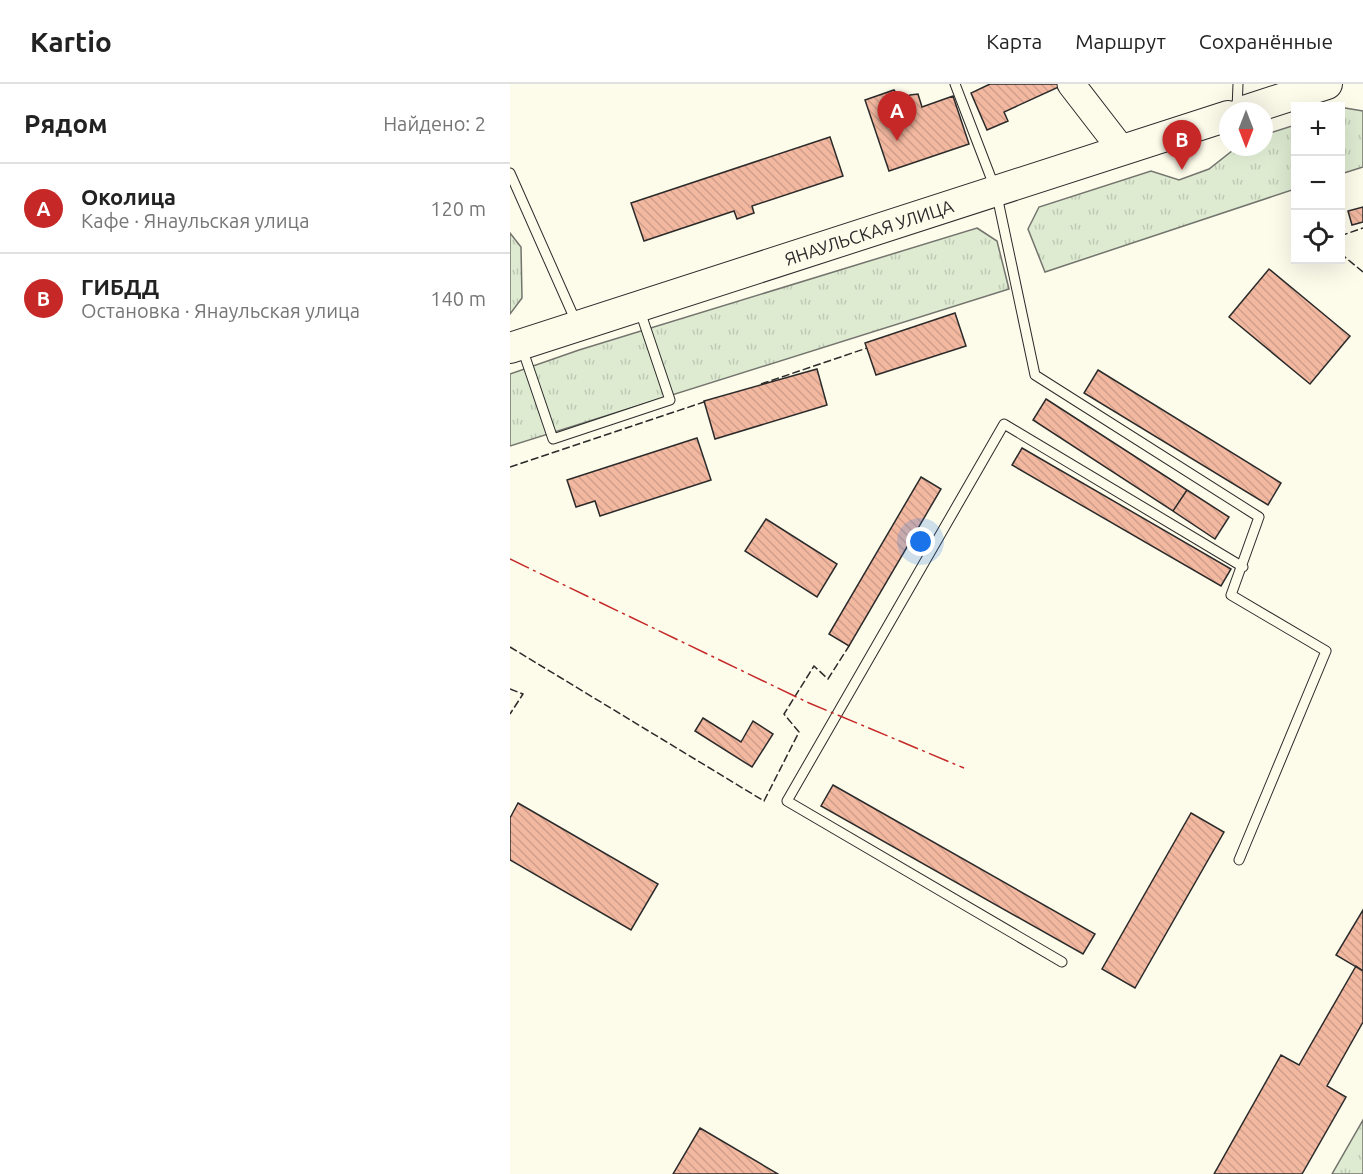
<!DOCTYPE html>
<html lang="ru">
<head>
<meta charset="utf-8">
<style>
	body { margin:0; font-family:Ubuntu,sans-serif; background:#f2f2f2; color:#222 }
	.controls { position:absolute; right:18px; top:18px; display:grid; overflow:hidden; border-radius:0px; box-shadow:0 6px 24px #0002 }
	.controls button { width:54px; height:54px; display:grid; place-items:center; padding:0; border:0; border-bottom:2px solid #e0e0e0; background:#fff; color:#222; font:30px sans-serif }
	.compass { position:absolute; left:709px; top:18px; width:54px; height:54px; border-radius:50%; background:#fff; box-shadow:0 6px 24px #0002; rotate:180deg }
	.you { position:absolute; left:411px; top:458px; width:21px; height:21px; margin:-15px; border:4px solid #fff; border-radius:50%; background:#1a73e8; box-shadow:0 0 0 9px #1a73e833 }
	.badge { display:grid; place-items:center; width:39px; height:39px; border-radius:50%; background:#c62828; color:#fff; font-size:20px; font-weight:700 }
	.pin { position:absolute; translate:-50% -50px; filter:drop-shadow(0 2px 3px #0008) }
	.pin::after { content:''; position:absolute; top:32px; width:21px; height:18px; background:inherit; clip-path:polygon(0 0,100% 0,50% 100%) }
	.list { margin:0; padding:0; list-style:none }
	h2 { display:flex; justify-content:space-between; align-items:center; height:78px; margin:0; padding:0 24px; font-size:26px }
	h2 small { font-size:20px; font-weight:400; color:#767676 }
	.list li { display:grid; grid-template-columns:39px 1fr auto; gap:18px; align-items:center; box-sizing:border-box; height:90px; padding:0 24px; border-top:2px solid #e0e0e0 }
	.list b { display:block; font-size:22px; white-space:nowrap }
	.list p { margin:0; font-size:20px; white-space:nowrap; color:#767676 }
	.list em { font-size:20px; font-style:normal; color:#767676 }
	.icon { flex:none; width:33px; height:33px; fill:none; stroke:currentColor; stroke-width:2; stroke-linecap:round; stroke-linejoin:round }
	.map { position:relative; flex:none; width:853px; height:1090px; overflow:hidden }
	header { display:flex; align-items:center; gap:36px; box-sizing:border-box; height:84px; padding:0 30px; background:#fff; border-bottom:2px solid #e0e0e0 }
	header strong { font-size:28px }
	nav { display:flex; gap:33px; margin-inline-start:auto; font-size:21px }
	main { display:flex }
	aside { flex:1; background:#fff }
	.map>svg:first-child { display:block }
</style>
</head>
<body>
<header>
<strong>Kartio</strong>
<nav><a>Карта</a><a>Маршрут</a><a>Сохранённые</a></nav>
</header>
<main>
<aside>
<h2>Рядом<small>Найдено: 2</small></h2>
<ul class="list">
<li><span class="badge">A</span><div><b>Околица</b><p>Кафе · Янаульская улица</p></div><em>120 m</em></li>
<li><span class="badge">B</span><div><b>ГИБДД</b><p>Остановка · Янаульская улица</p></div><em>140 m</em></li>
</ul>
</aside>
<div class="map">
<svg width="853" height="1090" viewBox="0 0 853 1090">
	<defs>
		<pattern id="grass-tufts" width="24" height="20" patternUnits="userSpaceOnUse" patternTransform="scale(1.5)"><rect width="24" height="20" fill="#deebd1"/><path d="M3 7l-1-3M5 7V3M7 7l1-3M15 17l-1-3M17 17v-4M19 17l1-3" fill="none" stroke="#bfcab4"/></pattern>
		<pattern id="building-back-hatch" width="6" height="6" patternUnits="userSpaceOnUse" patternTransform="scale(1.5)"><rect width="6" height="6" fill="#f2b8a0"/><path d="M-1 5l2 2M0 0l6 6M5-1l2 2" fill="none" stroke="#d09e8a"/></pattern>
	</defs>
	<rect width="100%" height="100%" fill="#fdfbea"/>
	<path fill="url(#grass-tufts)" stroke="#74746e" stroke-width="1.5" d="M835 24 853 27V83L831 90V26Z
		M785 41V105L535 188 518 145 529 123 641 87 669 96 699 85 727 63H754V51Z
		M467 144 487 157 499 205 0 362V290L69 266Z
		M0 149 11 163 12 214 0 230Z
		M853 1036V1090H822Z"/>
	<path fill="url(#building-back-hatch)" stroke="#2b2b2b" stroke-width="1.5" d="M480 0H555L494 28 498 37 477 46 461 9Z
		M384 6 392 17 400 11 408 10 412 23 443 12 459 60 379 87 355 16Z
		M320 53 333 92 242 122 244 129 227 135 224 127 134 157 121 119Z
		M853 123V138L842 141 838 127Z
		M759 185 840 252 800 300 719 233Z
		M445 229 456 262 366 291 355 259Z
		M307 285 317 321 205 355 194 317Z
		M588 286 771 399 758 421 574 309Z
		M536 315 677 406 663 427 523 336Z
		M187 354 201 396 90 432 85 417 66 423 57 396Z
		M512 364 721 485 711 502 502 381Z
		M411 393 431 405 339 562 319 550Z
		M677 406 719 433 705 455 663 427Z
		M256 435 327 480 307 513 235 467Z
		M193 634 231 658 243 637 263 650 242 683 185 647Z
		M323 701 585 850 573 870 311 722Z
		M8 719 148 800 121 846 0 776V734Z
		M681 729 714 748 625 904 592 885Z
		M853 826V887L826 871Z
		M846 882 853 887V938L817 1002 836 1013 792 1090H704L771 971 789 981Z
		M190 1044 268 1090H163Z"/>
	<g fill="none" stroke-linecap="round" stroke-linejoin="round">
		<defs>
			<path id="lane" d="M445 0 486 107 525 291 749 433 721 511 816 567 729 776
				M727 25 728 0
				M0 89 67 240
				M12 264 43 355 160 316 130 227
				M552 878 277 717 494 340 733 483"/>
			<path id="secondary" d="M561 0 612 66"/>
			<path id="primary" d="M734 27 817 0
				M0 264 718 32"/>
		</defs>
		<use href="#lane" stroke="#2b2b2b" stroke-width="11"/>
		<use href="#secondary" stroke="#2b2b2b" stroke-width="29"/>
		<use href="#primary" stroke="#2b2b2b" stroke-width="32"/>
		<use href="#lane" stroke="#fdfbea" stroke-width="9"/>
		<use href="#secondary" stroke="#fdfbea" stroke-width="27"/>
		<use href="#primary" stroke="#fdfbea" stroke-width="30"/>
		<path stroke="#2b2b2b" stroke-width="1.5" stroke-dasharray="8 3" stroke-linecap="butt" d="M830 152 853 144
			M830 169 853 188
			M251 300 357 264
			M0 383 197 317
			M0 563 254 717 289 648 274 630 304 582 318 595 339 562
			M0 605 13 610 0 630"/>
		<path stroke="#c62828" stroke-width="1.5" stroke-dasharray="21 4.5 3 4.5" stroke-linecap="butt" d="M0 475 299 619 454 684"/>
	</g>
	<g text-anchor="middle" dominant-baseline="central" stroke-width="4.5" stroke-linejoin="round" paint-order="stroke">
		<g font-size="18" fill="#2b2b2b" stroke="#fdfbea">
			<text transform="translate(359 148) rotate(-18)">ЯНАУЛЬСКАЯ УЛИЦА</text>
		</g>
	</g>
</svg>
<div class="controls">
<button>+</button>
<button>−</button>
<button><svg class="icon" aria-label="locate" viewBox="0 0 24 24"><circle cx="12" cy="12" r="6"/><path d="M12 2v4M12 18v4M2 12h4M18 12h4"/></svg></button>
</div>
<svg class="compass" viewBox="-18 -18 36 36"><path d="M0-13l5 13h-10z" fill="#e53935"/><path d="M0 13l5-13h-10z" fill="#767676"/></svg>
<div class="you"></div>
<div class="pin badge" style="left:387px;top:57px">A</div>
<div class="pin badge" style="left:672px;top:86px">B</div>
</div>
</main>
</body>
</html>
